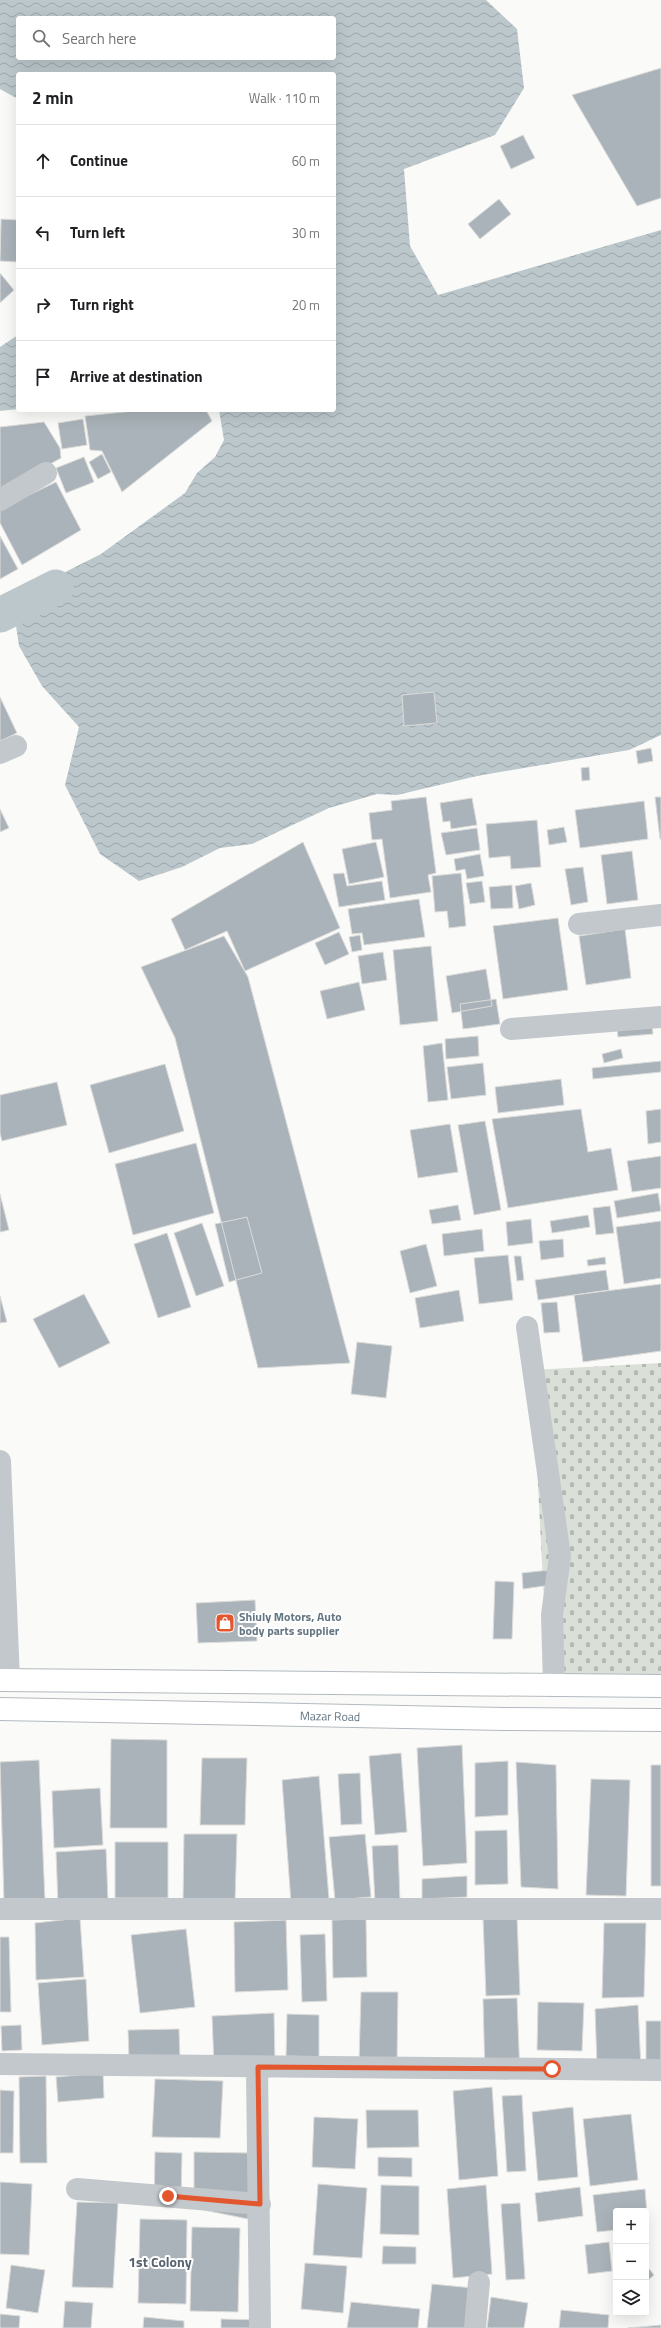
<!DOCTYPE html>
<html lang="en">
<head>
<meta charset="utf-8">
<style>
	body { margin:0; font-family:"Titillium Web",sans-serif; background:#f6f6f6; color:#202124 }
	.controls { position:absolute; right:12px; bottom:12px; display:grid; overflow:hidden; border-radius:4px; box-shadow:0 4px 16px #0002 }
	.controls button { width:36px; height:36px; display:grid; place-items:center; padding:0; border:0; border-bottom:1px solid #e0e0e0; background:#fff; color:#202124; font:20px sans-serif }
	.stop { position:absolute; width:12px; height:12px; margin:-9px; border:3px solid #e4572e; border-radius:50%; background:#fff }
	.stop.end { background:#e4572e; border-color:#fff; box-shadow:0 1px 4px #0008 }
	.list { margin:0; padding:0; list-style:none }
	h2 { display:flex; justify-content:space-between; align-items:center; height:52px; margin:0; padding:0 16px; font-size:17px }
	h2 small { font-size:13px; font-weight:400; color:#757577 }
	.list li { display:grid; grid-template-columns:26px 1fr auto; gap:12px; align-items:center; box-sizing:border-box; height:72px; padding:0 16px; border-top:1px solid #e0e0e0 }
	.list b { display:block; font-size:15px; white-space:nowrap }
	.list em { font-size:13px; font-style:normal; color:#757577 }
	.icon { flex:none; width:22px; height:22px; fill:none; stroke:currentColor; stroke-width:2; stroke-linecap:round; stroke-linejoin:round }
	.map { position:relative; flex:none; width:661px; height:2328px; overflow:hidden }
	.search { position:absolute; background:#fff; box-shadow:0 4px 16px #0002; left:16px; top:16px; width:320px; height:44px; display:flex; align-items:center; gap:10px; box-sizing:border-box; padding:0 14px; border-radius:4px; color:#757577; font-size:15px }
	.panel { position:absolute; background:#fff; box-shadow:0 4px 16px #0002; left:16px; top:72px; width:320px; height:340px; border-radius:4px }
	.map>svg:first-child { display:block }
</style>
</head>
<body>
<div class="map">
<svg width="661" height="2328" viewBox="0 0 661 2328">
	<defs>
		<pattern id="cemetery-stones" width="16" height="16" patternUnits="userSpaceOnUse"><rect width="16" height="16" fill="#dadfd7"/><path d="M2 7V4a2 2 0 0 1 4 0v3zM10 15v-3a2 2 0 0 1 4 0v3z" fill="#b4b9b4"/></pattern>
		<pattern id="water-waves" width="16" height="10" patternUnits="userSpaceOnUse"><rect width="16" height="10" fill="#bbc7cb"/><path d="M0 5q4-4 8 0t8 0" fill="none" stroke="#9ca6aa"/></pattern>
	</defs>
	<rect width="100%" height="100%" fill="#fafaf8"/>
	<path fill="url(#cemetery-stones)" d="M661 1363V1691L549 1697 532 1370Z"/>
	<path fill="url(#water-waves)" fill-rule="evenodd" d="M0 0H486L517 29 524 88 495 135 404 169 410 246 438 295 661 230V735L629 750 477 776 397 795 377 794 329 808 252 844 220 848 182 867 139 881 100 854 65 785 79 727 42 686 19 646 12 599 101 554 185 493 197 473 215 457 224 440 219 410H334V74H18V99L0 89ZM18 18H334V58H18Z
		M18 335V409L0 411V347Z"/>
	<g fill="none" stroke-linecap="round" stroke-linejoin="round">
		<path stroke="#bbc7cb" stroke-width="35" d="M0 615 56 587"/>
	</g>
	<path fill="#aab3b9" stroke="#dcdcda" d="M661 68V198L637 206 572 95Z
		M523 135 535 158 511 169 500 146Z
		M499 199 511 214 480 239 468 224Z
		M1 219 18 220V262L0 261Z
		M0 273 14 290 0 303Z
		M143 410H206L212 421 122 492 102 451 90 450 85 416Z
		M83 419 87 445 62 449 58 423Z
		M44 422 60 448 61 458 0 492V427Z
		M102 454 111 472 98 479 89 462Z
		M84 457 94 482 66 493 56 468Z
		M56 482 81 530 22 565 0 523V509Z
		M0 536 18 569 0 579Z
		M434 692 437 723 404 726 402 695Z
		M0 697 17 733 0 741Z
		M651 748 653 761 638 764 636 751Z
		M589 767 590 780 582 781 581 768Z
		M426 797 436 873 428 875 431 892 390 898 382 839 372 840 369 813 392 810 391 801Z
		M655 797H661V839H660Z
		M472 798 477 825 451 829 450 821 443 822 440 803Z
		M644 801 648 839 580 848 575 810Z
		M0 809 9 828 0 832Z
		M537 820 541 867 511 869 510 856 489 858 486 824Z
		M564 827 567 842 549 845 547 830Z
		M477 828 480 850 446 855 441 833Z
		M303 842 340 928 245 971 227 931 185 950 171 919Z
		M376 842 384 877 349 884 342 849Z
		M632 851 638 900 607 904 601 855Z
		M480 854 484 876 467 879 465 869 456 871 454 859Z
		M583 867 588 902 571 905 565 869Z
		M344 873 347 886 382 881 385 900 339 907 333 874Z
		M461 873 466 926 449 928 447 911 435 912 432 876Z
		M482 881 485 902 470 904 466 883Z
		M531 883 535 905 519 909 515 886Z
		M512 885 513 908 491 909 489 887Z
		M419 899 425 937 364 945 362 933 352 934 348 909Z
		M558 918 568 990 503 999 493 926Z
		M625 929 631 978 586 985 579 936Z
		M339 932 349 954 325 965 315 943Z
		M360 935 362 950 352 952 349 937Z
		M224 936 248 977 350 1363 258 1368 175 1038 141 967Z
		M431 946 438 1021 400 1025 393 950Z
		M383 952 387 980 362 984 358 956Z
		M486 969 492 1006 452 1013 446 976Z
		M359 982 365 1010 327 1019 320 991Z
		M496 999 500 1024 463 1029 460 1004Z
		M652 1025 653 1034 618 1037 617 1029Z
		M478 1036 479 1056 446 1059 445 1039Z
		M442 1043 448 1100 428 1102 423 1046Z
		M621 1049 623 1058 604 1063 602 1054Z
		M661 1061V1072L593 1079 592 1068Z
		M483 1063 486 1095 451 1099 447 1067Z
		M165 1064 184 1131 109 1153 90 1085Z
		M561 1079 564 1105 498 1113 495 1087Z
		M57 1082 67 1125 2 1141 0 1133V1095Z
		M581 1109 588 1152 611 1148 618 1190 508 1208 492 1119Z
		M661 1109V1142L648 1144 646 1111Z
		M485 1121 501 1210 474 1215 458 1125Z
		M450 1124 458 1172 418 1178 410 1130Z
		M196 1143 214 1213 133 1235 115 1164Z
		M661 1156V1188L632 1192 627 1161Z
		M658 1193 661 1211 617 1218 614 1201Z
		M0 1194 9 1230 0 1232Z
		M458 1205 461 1220 432 1224 429 1210Z
		M610 1206 614 1233 596 1235 593 1208Z
		M588 1215 590 1227 552 1233 550 1221Z
		M247 1217 262 1273 229 1282 215 1224Z
		M531 1219 533 1243 508 1246 506 1222Z
		M661 1221V1278L624 1284 616 1227Z
		M202 1223 224 1286 196 1296 174 1233Z
		M482 1229 484 1251 444 1256 442 1234Z
		M167 1233 191 1307 158 1318 134 1244Z
		M563 1239 564 1257 541 1260 539 1241Z
		M426 1244 437 1286 410 1293 400 1251Z
		M508 1255 513 1300 479 1304 474 1258Z
		M514 1256H521L524 1280 517 1281Z
		M605 1257 606 1264 588 1266 587 1260Z
		M606 1270 609 1290 538 1300 535 1280Z
		M661 1284V1351L583 1362 574 1295Z
		M459 1290 464 1321 420 1328 415 1298Z
		M84 1294 110 1343 59 1368 33 1319Z
		M0 1296 7 1322 0 1323Z
		M557 1302 560 1332 544 1333 541 1303Z
		M357 1342 392 1346 386 1398 351 1394Z
		M549 1570 551 1585 523 1589 522 1573Z
		M495 1581 514 1582 512 1639H493Z
		M255 1600 257 1641 198 1643 196 1603Z
		M111 1739 167 1740V1828H110Z
		M462 1745 467 1863 423 1866 417 1748Z
		M401 1753 407 1832 375 1835 369 1756Z
		M202 1758H247L245 1825H200Z
		M39 1760 45 1901 4 1903 0 1762Z
		M508 1761V1815L475 1817V1763Z
		M516 1762 556 1765 558 1889 521 1887Z
		M651 1765H661V1886H651Z
		M360 1773 362 1824 341 1825 338 1774Z
		M319 1776 329 1899 291 1903 282 1780Z
		M591 1779 630 1780 626 1896 586 1895Z
		M100 1788 103 1845 54 1848 52 1791Z
		M507 1830 508 1884 475 1885V1831Z
		M184 1834H237L235 1902 183 1901Z
		M365 1834 371 1897 335 1900 329 1837Z
		M115 1842H168V1898H115Z
		M398 1845 400 1901 375 1902 372 1846Z
		M106 1849 108 1901 58 1904 56 1852Z
		M467 1876V1897L422 1899V1879Z
		M517 1917 520 1995 486 1996 483 1918Z
		M80 1918 84 1977 36 1980 35 1923Z
		M366 1919 367 1977 333 1978 332 1920Z
		M286 1920 288 1990 235 1992 234 1922Z
		M604 1923H646L644 1997 602 1998Z
		M186 1929 195 2007 140 2013 131 1935Z
		M325 1934 327 2001 302 2002 300 1935Z
		M0 1937H9L11 2012H0Z
		M86 1979 89 2041 42 2045 38 1983Z
		M361 1992H398L397 2062H359Z
		M517 1998 520 2076 485 2077 483 1999Z
		M538 2002 584 2003 582 2051 537 2050Z
		M638 2005 641 2069 597 2066 595 2009Z
		M274 2013 275 2063 214 2065 212 2016Z
		M287 2014 319 2015V2057L286 2056Z
		M646 2021H661V2074H646Z
		M21 2025 22 2050 2 2051 1 2026Z
		M179 2029 180 2058 129 2059 128 2030Z
		M103 2073 104 2098 58 2102 56 2077Z
		M46 2076 47 2163H20L19 2077Z
		M155 2079 223 2081 220 2138 152 2137Z
		M492 2087 498 2176 459 2180 453 2091Z
		M0 2090 14 2091 13 2153H0Z
		M522 2095 526 2171 507 2172 502 2096Z
		M573 2107 578 2177 538 2181 532 2112Z
		M366 2110H418L419 2147 367 2148Z
		M631 2114 638 2180 590 2186 583 2119Z
		M314 2117 358 2119 355 2169 312 2167Z
		M155 2152 182 2153 181 2205H154Z
		M194 2152 250 2153 248 2219 194 2208Z
		M378 2157 412 2158V2177L378 2176Z
		M0 2182 32 2184 29 2255 0 2254Z
		M318 2184 367 2188 362 2258 313 2255Z
		M381 2185 419 2186V2235L380 2234Z
		M486 2185 492 2274 453 2278 447 2189Z
		M580 2187 583 2216 538 2222 535 2193Z
		M645 2189 648 2226H646V2211H616V2230L597 2232 593 2195Z
		M77 2202 118 2203 113 2288 72 2287Z
		M520 2203 525 2279 506 2280 501 2204Z
		M140 2219 187 2220 186 2304 138 2303Z
		M192 2227 240 2228 238 2312 190 2311Z
		M609 2242 612 2271 588 2274 585 2245Z
		M383 2246 416 2247V2264H382Z
		M305 2263 347 2266 343 2313 301 2309Z
		M11 2265 45 2270 38 2313 6 2308Z
		M646 2265 654 2275 646 2282Z
		M432 2284 473 2288 469 2328H427Z
		M491 2297 528 2303 524 2328H487Z
		M65 2301 93 2303 91 2328H63Z
		M351 2302 420 2309 418 2328H347Z
		M561 2310 609 2315 608 2328H559Z
		M0 2314 20 2316 19 2328H0Z
		M144 2317 184 2321V2328H143Z
		M221 2319 263 2320 262 2328H221Z
		M661 2325V2328H628Z"/>
	<g fill="none" stroke-linecap="round" stroke-linejoin="round">
		<defs>
			<path id="secondary" d="M0 1680 661 1686
				M0 1709 504 1719 661 1720"/>
		</defs>
		<use href="#secondary" stroke="#b3babf" stroke-width="24"/>
		<path stroke="#c3c8cc" stroke-width="22" d="M0 500 46 473
			M0 753 16 746
			M579 924 661 915
			M511 1029 661 1017
			M527 1327 560 1556 552 1615 554 1685
			M0 1461 9 1680
			M0 1909H661
			M0 2064 661 2070
			M257 2067 260 2328
			M77 2189 260 2204
			M475 2328 479 2282"/>
		<use href="#secondary" stroke="#fff" stroke-width="22"/>
	</g>
	<g fill="none" stroke-linecap="round" stroke-linejoin="round">
		<path stroke="#e4572e" stroke-width="5" d="M168 2196 260 2204 258 2067 552 2069"/>
	</g>
	<defs>
		<symbol id="shop-square" viewBox="-11 -11 22 22"><rect x="-9" y="-9" width="18" height="18" rx="4" fill="#e4572e" stroke="#fff"/><path d="M-5-2.5h2.3a2.7 3.5 0 0 1 5.4 0H5L5.5 6h-11ZM-1.5-2.5h3a1.5 2.3 0 0 0-3 0Z" fill="#fff"/></symbol>
	</defs>
	<g fill-rule="evenodd">
		<use href="#shop-square" x="214" y="1612" width="22" height="22"/>
	</g>
	<g text-anchor="middle" dominant-baseline="central" stroke-width="4" stroke-linejoin="round" paint-order="stroke">
		<g font-size="12" font-weight="bold" fill="#657683" stroke="#fff" text-anchor="start">
			<text x="239" y="1616">Shiuly Motors, Auto<tspan x="239" dy="14">body parts supplier</tspan></text>
		</g>
		<g font-size="12" fill="#657683" stroke="#fff">
			<text transform="translate(330 1716) rotate(1)">Mazar Road</text>
		</g>
		<g font-size="14" font-weight="bold" fill="#57646e" stroke="#fff">
			<text x="160" y="2261">1st Colony</text>
		</g>
	</g>
</svg>
<div class="controls">
<button>+</button>
<button>−</button>
<button><svg class="icon" aria-label="layers" viewBox="0 0 24 24"><path d="M12 4l9 5-9 5-9-5zM3 14l9 5 9-5"/></svg></button>
</div>
<div class="stop" style="left:552px;top:2069px"></div>
<div class="stop end" style="left:168px;top:2196px"></div>
<div class="search"><svg class="icon" aria-label="search" viewBox="0 0 24 24"><circle cx="10" cy="10" r="6"/><path d="M15 15l6 6"/></svg>Search here</div>
<section class="panel">
<h2>2 min<small>Walk · 110 m</small></h2>
<ul class="list">
<li><svg class="icon" aria-label="ahead" viewBox="0 0 24 24"><path d="M12 20V5M6 11l6-6 6 6"/></svg><div><b>Continue</b></div><em>60 m</em></li>
<li><svg class="icon" aria-label="left" viewBox="0 0 24 24"><path d="M17 20v-9H6M10 6l-5 5 5 5"/></svg><div><b>Turn left</b></div><em>30 m</em></li>
<li><svg class="icon" aria-label="right" viewBox="0 0 24 24"><path d="M7 20v-9h11M14 6l5 5-5 5"/></svg><div><b>Turn right</b></div><em>20 m</em></li>
<li><svg class="icon" aria-label="arrive" viewBox="0 0 24 24"><path d="M6 21V4h12l-3 4 3 4H6"/></svg><div><b>Arrive at destination</b></div></li>
</ul>
</section>
</div>
</body>
</html>
